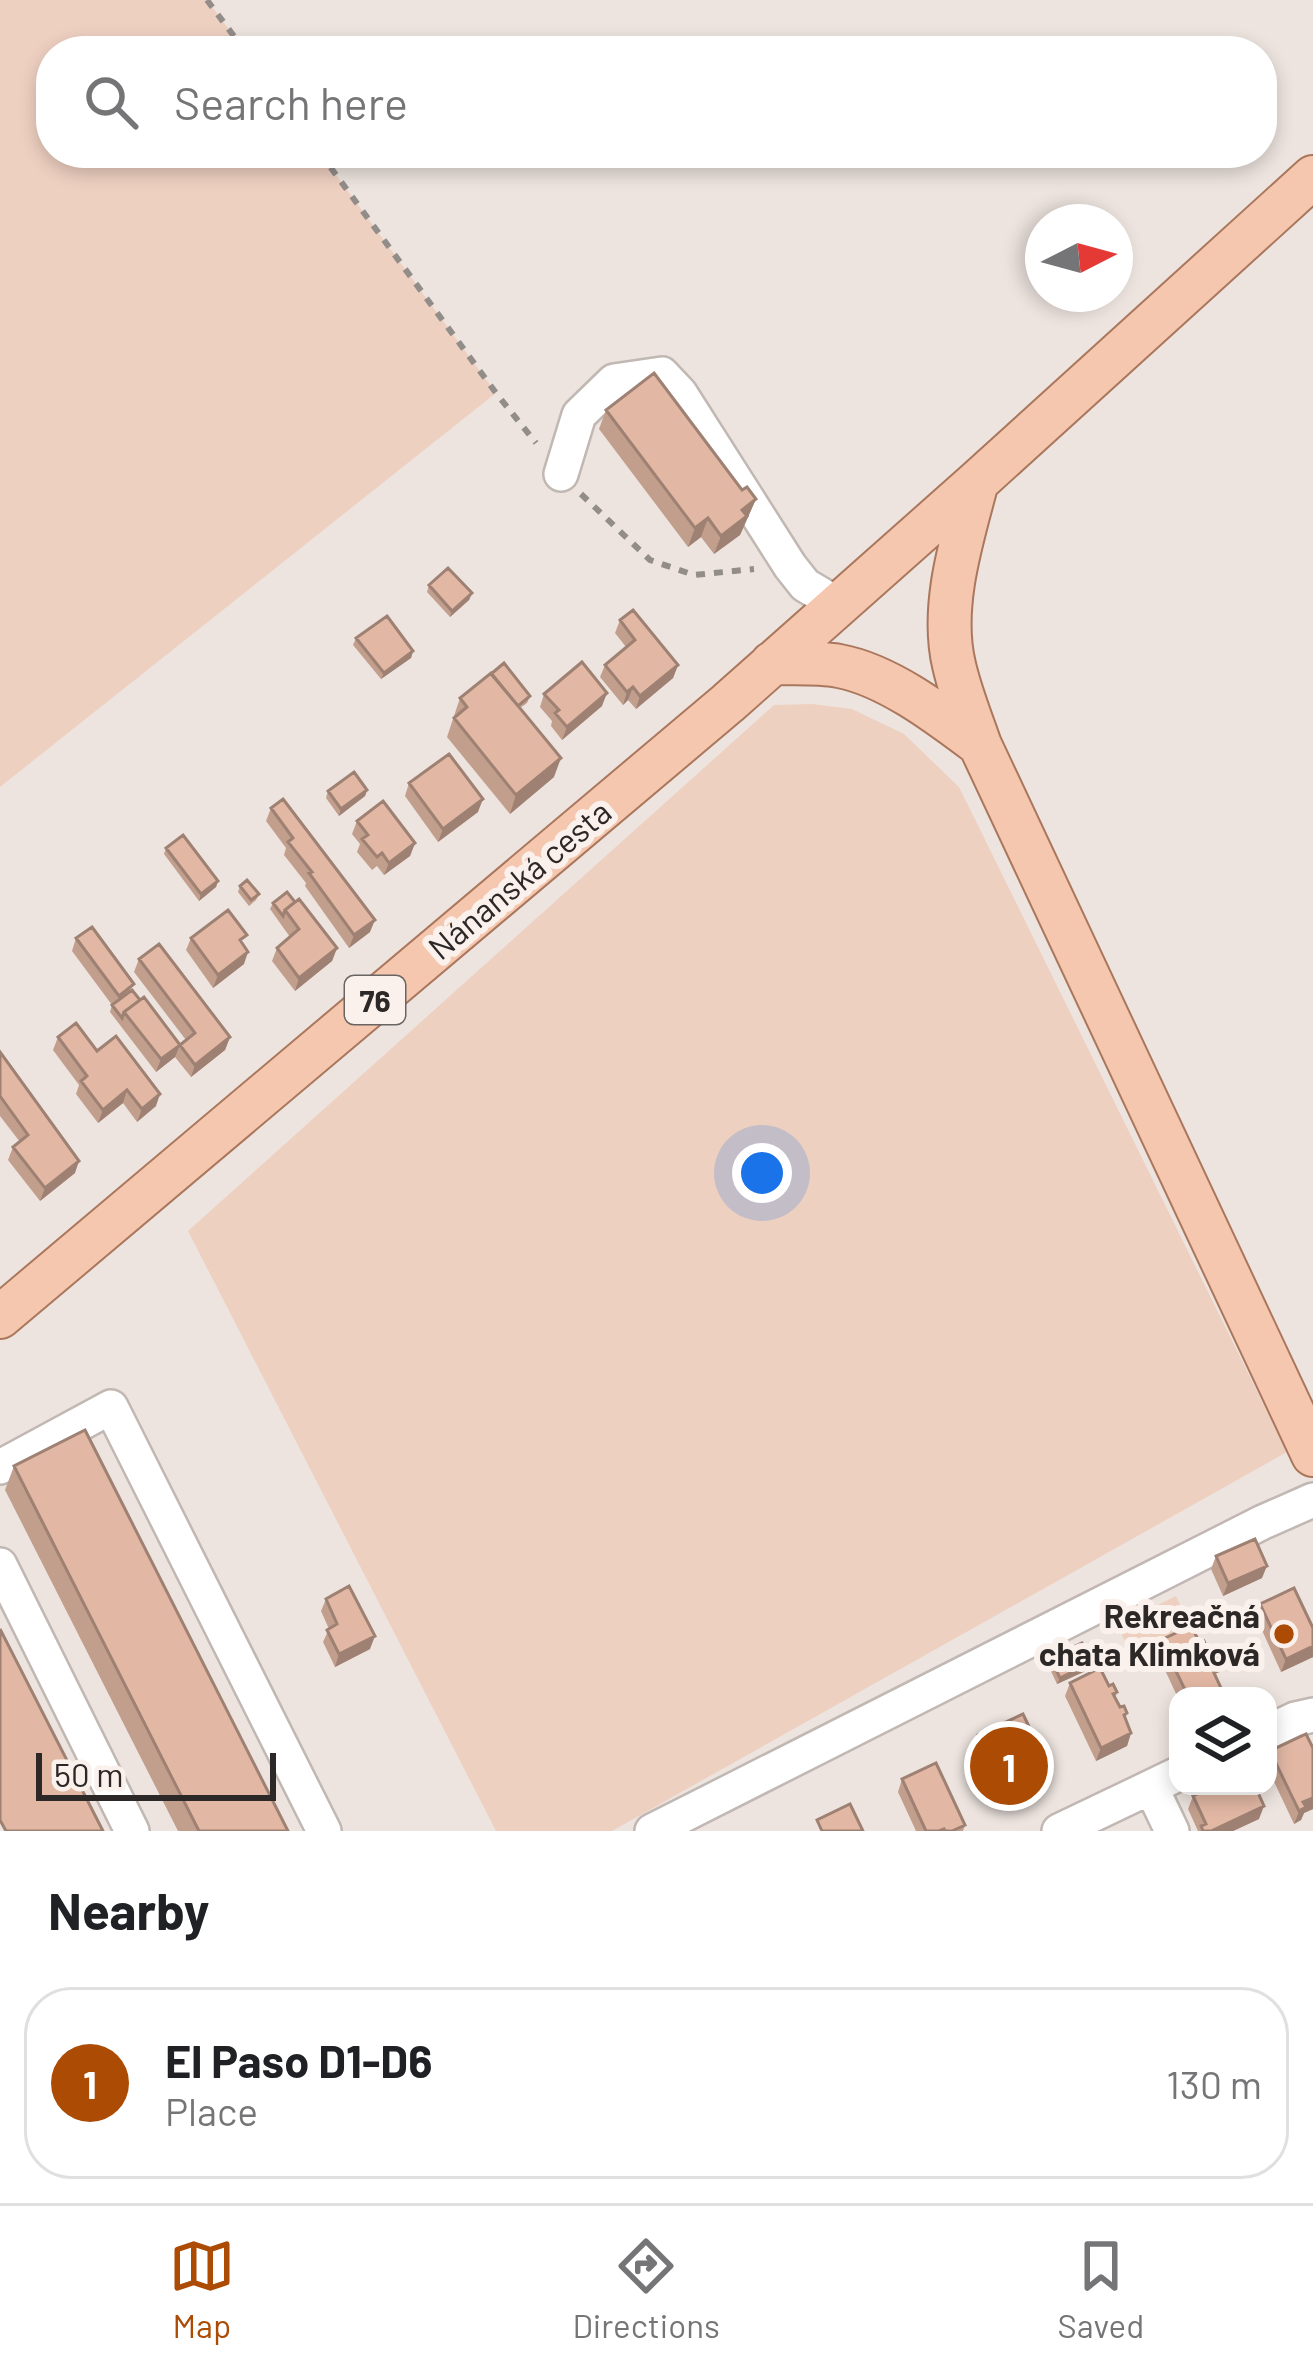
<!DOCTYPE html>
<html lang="en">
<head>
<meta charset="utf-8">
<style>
	body { margin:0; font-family:Barlow,sans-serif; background:#f2f2f2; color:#202124 }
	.controls { position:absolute; right:36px; bottom:36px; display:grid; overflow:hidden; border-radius:24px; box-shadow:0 6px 18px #0003 }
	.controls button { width:108px; height:108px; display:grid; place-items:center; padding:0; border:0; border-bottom:3px solid #e0e0e0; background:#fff; color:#202124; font:60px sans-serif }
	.compass { position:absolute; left:1025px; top:204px; width:108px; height:108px; border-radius:50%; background:#fff; box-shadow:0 6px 18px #0003; rotate:84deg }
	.scale { position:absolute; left:36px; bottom:30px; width:240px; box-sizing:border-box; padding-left:12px; border:6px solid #2c2827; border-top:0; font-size:33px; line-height:42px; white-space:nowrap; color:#2c2827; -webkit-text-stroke:9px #fbf1ec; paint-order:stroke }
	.you { position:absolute; left:762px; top:1173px; width:42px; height:42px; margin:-30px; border:9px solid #fff; border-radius:50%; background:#1a73e8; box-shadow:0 0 0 18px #1a73e833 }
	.badge { display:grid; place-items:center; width:78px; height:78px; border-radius:50%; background:#ab4b04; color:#fff; font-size:39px; font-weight:700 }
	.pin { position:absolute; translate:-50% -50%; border:6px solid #fff; box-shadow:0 3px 12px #0006 }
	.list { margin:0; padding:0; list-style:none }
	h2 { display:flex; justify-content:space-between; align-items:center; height:156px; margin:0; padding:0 48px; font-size:51px }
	h2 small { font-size:39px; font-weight:400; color:#757577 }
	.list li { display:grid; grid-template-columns:78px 1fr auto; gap:36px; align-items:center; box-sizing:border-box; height:192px; margin:0 24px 24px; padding:0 24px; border:3px solid #e0e0e0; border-radius:48px }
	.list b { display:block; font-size:45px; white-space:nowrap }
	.list p { margin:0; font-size:39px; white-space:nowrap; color:#757577 }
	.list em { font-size:39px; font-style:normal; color:#757577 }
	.icon { flex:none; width:66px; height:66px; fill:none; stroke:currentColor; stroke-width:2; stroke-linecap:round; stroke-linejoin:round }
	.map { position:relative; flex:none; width:1313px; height:1831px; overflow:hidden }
	.search { position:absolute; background:#fff; box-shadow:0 6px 18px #0003; left:36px; right:36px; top:36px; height:132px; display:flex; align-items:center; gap:30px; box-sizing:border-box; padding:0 42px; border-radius:48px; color:#757577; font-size:45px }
	.sheet { height:372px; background:#fff }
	nav { display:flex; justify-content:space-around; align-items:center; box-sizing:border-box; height:168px; border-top:3px solid #e0e0e0; background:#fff; font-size:33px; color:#757577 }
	nav a { display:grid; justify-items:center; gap:6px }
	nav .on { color:#ab4b04 }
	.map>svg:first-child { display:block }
</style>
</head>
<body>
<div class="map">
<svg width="1313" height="1831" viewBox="0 0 1313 1831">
	<rect width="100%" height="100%" fill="#ede4df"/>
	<path fill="#eed0c1" d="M0 0H207L245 51H51V153H320L496 393 0 787Z
		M812 704 852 709 904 734 959 787 1287 1452 612 1831H496L188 1231 774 705Z
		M1176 1596 1191 1628 1132 1656 1117 1625Z"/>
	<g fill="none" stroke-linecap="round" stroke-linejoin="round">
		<defs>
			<path id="minor" d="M561 474 579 415 614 381 662 374 680 393 790 566 805 585 837 604
				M0 1467 111 1407 324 1831
				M0 1565 132 1831
				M1268 1732 1295 1719 1313 1715
				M1151 1787 1172 1831
				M652 1831 1263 1522 1313 1500
				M1059 1831 1178 1774"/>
			<path id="major" d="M977 482C962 539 940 606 954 665 960 692 971 719 980 745L1313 1455
				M772 663C794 664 818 662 839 666 888 675 940 715 980 745
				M0 1317 728 703 977 482 1313 177"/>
		</defs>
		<use href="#minor" stroke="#c1b7b3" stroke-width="38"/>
		<use href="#major" stroke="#aa775d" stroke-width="46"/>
		<path stroke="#938d8a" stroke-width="6" stroke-dasharray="9 9" stroke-linecap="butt" d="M207 0 245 51
			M320 153 496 393 536 443
			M581 494 650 560 694 575 754 569"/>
		<use href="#minor" stroke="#fff" stroke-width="33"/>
		<use href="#major" stroke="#f5c7af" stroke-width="42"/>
	</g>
	<path fill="#c29e8d" d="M606 410 756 499 740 535 714 554 701 537 688 547 599 429Z
		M429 585 472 593 469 600 450 617 427 592Z
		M620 620 678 665 673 678 636 709 628 700 623 705 600 677 605 665 626 647 615 633Z
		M356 638 413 651 411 658 381 679 353 645Z
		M544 694 602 706 562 740 551 726 552 721 540 707Z
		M530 696 527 703 520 708 554 777 510 814 447 737 460 698Z
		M409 783 478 812 438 842 405 796Z
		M367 790 365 796 339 816 326 798 328 791Z
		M271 808 370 932 349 948 305 886 306 883 284 855 286 848 266 821Z
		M357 821 415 843 410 856 384 875 377 866 372 870 357 852 360 844 352 834Z
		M166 848 218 881 216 887 199 901 164 854Z
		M240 886 259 894 256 900 249 906 238 892Z
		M273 903 337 948 332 961 295 991 272 961 277 948 290 937 270 909Z
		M76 938 131 990 180 1045 186 1040 134 972 139 959 230 1037 225 1050 191 1077 175 1057 156 1072 110 1012 112 1005 72 951Z
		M191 938 243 945 244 964 213 988 186 950Z
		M58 1037 97 1051 156 1106 137 1122 123 1103 98 1123 76 1094 79 1085 53 1050Z
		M0 1052 75 1173 40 1201 8 1160 13 1147 20 1142 0 1116Z
		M14 1466 288 1831H178L5 1490Z
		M1216 1556 1262 1578 1223 1596 1211 1569Z
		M326 1599 370 1649 335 1667 323 1642 329 1629 321 1611Z
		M1260 1604 1313 1628V1657L1281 1672 1256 1617Z
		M1161 1640 1206 1656 1216 1678 1220 1696H1178V1698L1157 1653Z
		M1050 1658 1090 1669 1057 1684 1048 1665Z
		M1070 1683 1109 1686 1117 1692 1115 1699 1120 1707 1127 1713 1125 1719 1131 1733 1127 1746 1096 1761 1065 1696Z
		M978 1735 1050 1771 1045 1784 1000 1806 973 1748Z
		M1313 1748V1809L1304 1813 1301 1820 1294 1824 1268 1769V1756L1270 1751Z
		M902 1779 965 1825 963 1831H916L898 1792Z
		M1193 1796 1259 1819 1233 1831H1198L1188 1809Z"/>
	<path fill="#9e8173" d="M756 499 740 535 714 554 721 536 742 510Z
		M708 518 701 537 688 547 695 528Z
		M472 593 469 600 450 617 452 611Z
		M413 651 411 658 381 679 384 673Z
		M678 665 673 678 636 709 640 696Z
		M633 687 628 700 623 705 627 692Z
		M607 693 602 706 562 740 567 727Z
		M561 758 554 777 510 814 516 795Z
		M367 790 365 796 339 816 341 809Z
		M483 799 478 812 438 842 443 829Z
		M415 843 410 856 384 875 389 863Z
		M218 881 216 887 199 901 201 894Z
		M375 920 370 932 349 948 354 935Z
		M337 948 332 961 295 991 299 978Z
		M248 952 244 964 213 988 218 975Z
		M230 1037 225 1050 191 1077 195 1065Z
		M180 1045 175 1057 156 1072 161 1059Z
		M127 1090 123 1103 98 1123 103 1110Z
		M160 1094 156 1106 137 1122 142 1109Z
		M79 1161 75 1173 40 1201 45 1188Z
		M1267 1566 1262 1578 1223 1596 1228 1583Z
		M375 1636 370 1649 335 1667 339 1654Z
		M1313 1646V1657L1281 1672 1286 1659Z
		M1092 1662 1090 1669 1057 1684 1060 1678Z
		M1131 1733 1127 1746 1096 1761 1101 1748Z
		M1050 1771 1045 1784 1000 1806 1005 1793Z
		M1313 1798V1809L1304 1813 1301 1820 1294 1824 1303 1802Z
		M1264 1806 1259 1819 1233 1831H1211Z"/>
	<path fill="#e2b8a4" stroke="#9e8173" stroke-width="3" d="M654 373 742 490 747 487 756 499 742 510 747 516 721 536 708 518 695 528 606 410Z
		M448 568 472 593 452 611 429 585Z
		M633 610 678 665 640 696 633 687 627 692 605 665 635 640 620 620Z
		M387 616 413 651 384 673 356 638Z
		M582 662 607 693 567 727 555 713 559 710 544 694Z
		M504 663 530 696 518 706 491 674Z
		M491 673 561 758 516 795 454 718 467 707 460 698Z
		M449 754 483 799 443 829 409 783Z
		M354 772 367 790 341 809 328 791Z
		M283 799 375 920 354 935 309 873 312 872 288 842 293 838 271 808Z
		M383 801 415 843 389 863 382 853 377 857 362 839 368 835 357 821Z
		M183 835 218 881 201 894 166 848Z
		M247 880 259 894 251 900 240 886Z
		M287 892 295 902 285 910 283 916 273 903Z
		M299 899 337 948 299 978 277 948 299 929 285 910Z
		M228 910 247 935 240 940 248 952 218 975 191 938Z
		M92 927 134 984 119 996 76 938Z
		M159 944 230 1037 195 1065 180 1045 161 1059 124 1012 144 997 180 1045 195 1033 139 959Z
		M132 990 140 1000 124 1012 122 1018 112 1005Z
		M76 1023 97 1051 116 1036 160 1094 142 1109 127 1090 103 1110 81 1081 87 1076 58 1037Z
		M0 1052 79 1161 45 1188 13 1147 28 1135 0 1096Z
		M85 1430 288 1831H199L14 1466Z
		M1255 1539 1267 1566 1228 1583 1216 1556Z
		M349 1586 375 1636 339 1654 327 1630 337 1624 326 1599Z
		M1294 1588 1313 1628V1646L1286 1659 1260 1604Z
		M1191 1626 1200 1643 1204 1641 1208 1650 1204 1652 1209 1664 1214 1662 1218 1671 1214 1673 1222 1690 1211 1696H1188L1161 1640Z
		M0 1629 103 1831H6L0 1820Z
		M1082 1643 1092 1662 1060 1678 1050 1658Z
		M1100 1668 1109 1686 1113 1684 1117 1692 1113 1694 1120 1707 1124 1706 1127 1713 1124 1715 1131 1733 1101 1748 1070 1683Z
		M1023 1714 1050 1771 1005 1793 978 1735Z
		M1306 1734 1313 1748V1798L1303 1802 1306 1807 1299 1811 1270 1751Z
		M936 1763 965 1825 952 1831H945L944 1829 939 1831H926L902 1779Z
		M1215 1786H1255L1264 1806 1211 1831H1203L1201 1826 1206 1824 1193 1796Z
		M850 1804 863 1831H822L817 1820Z"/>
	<circle fill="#ab4b04" stroke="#fbf1ec" stroke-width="4.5" cx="1284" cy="1634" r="12"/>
	<g text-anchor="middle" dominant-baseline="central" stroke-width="12" stroke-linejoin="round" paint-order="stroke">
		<rect fill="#fbf1ec" stroke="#6a6462" stroke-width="3" x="345" y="976" width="60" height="48" rx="9"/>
		<g font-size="30" font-weight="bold" fill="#2c2827">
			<text x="375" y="1000">76</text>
		</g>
		<g font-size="33" fill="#2c2827" stroke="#fbf1ec">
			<text transform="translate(519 879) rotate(-40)">Nánanská cesta</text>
		</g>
		<g font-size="33" font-weight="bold" fill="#2c2827" stroke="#fbf1ec" text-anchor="end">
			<text x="1260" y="1615">Rekreačná<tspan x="1260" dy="38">chata Klimková</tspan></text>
		</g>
	</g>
</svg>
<div class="controls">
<button><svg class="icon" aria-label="layers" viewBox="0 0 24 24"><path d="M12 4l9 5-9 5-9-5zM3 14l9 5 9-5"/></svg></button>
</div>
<svg class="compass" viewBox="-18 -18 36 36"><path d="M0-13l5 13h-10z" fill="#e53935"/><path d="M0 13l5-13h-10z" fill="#757577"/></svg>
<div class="scale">50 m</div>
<div class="you"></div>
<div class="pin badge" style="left:1009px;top:1766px">1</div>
<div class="search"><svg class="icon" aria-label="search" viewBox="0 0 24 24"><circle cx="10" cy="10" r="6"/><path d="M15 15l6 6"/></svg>Search here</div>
</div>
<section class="sheet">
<h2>Nearby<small></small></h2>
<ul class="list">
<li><span class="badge">1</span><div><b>El Paso D1-D6</b><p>Place</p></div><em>130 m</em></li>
</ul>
</section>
<nav>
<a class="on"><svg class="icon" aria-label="map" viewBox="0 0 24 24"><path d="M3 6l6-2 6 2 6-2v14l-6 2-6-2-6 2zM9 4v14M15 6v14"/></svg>Map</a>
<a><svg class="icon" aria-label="directions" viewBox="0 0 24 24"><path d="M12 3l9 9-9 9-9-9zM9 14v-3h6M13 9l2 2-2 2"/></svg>Directions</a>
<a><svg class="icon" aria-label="saved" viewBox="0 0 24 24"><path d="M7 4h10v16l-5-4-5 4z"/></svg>Saved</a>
</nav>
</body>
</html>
